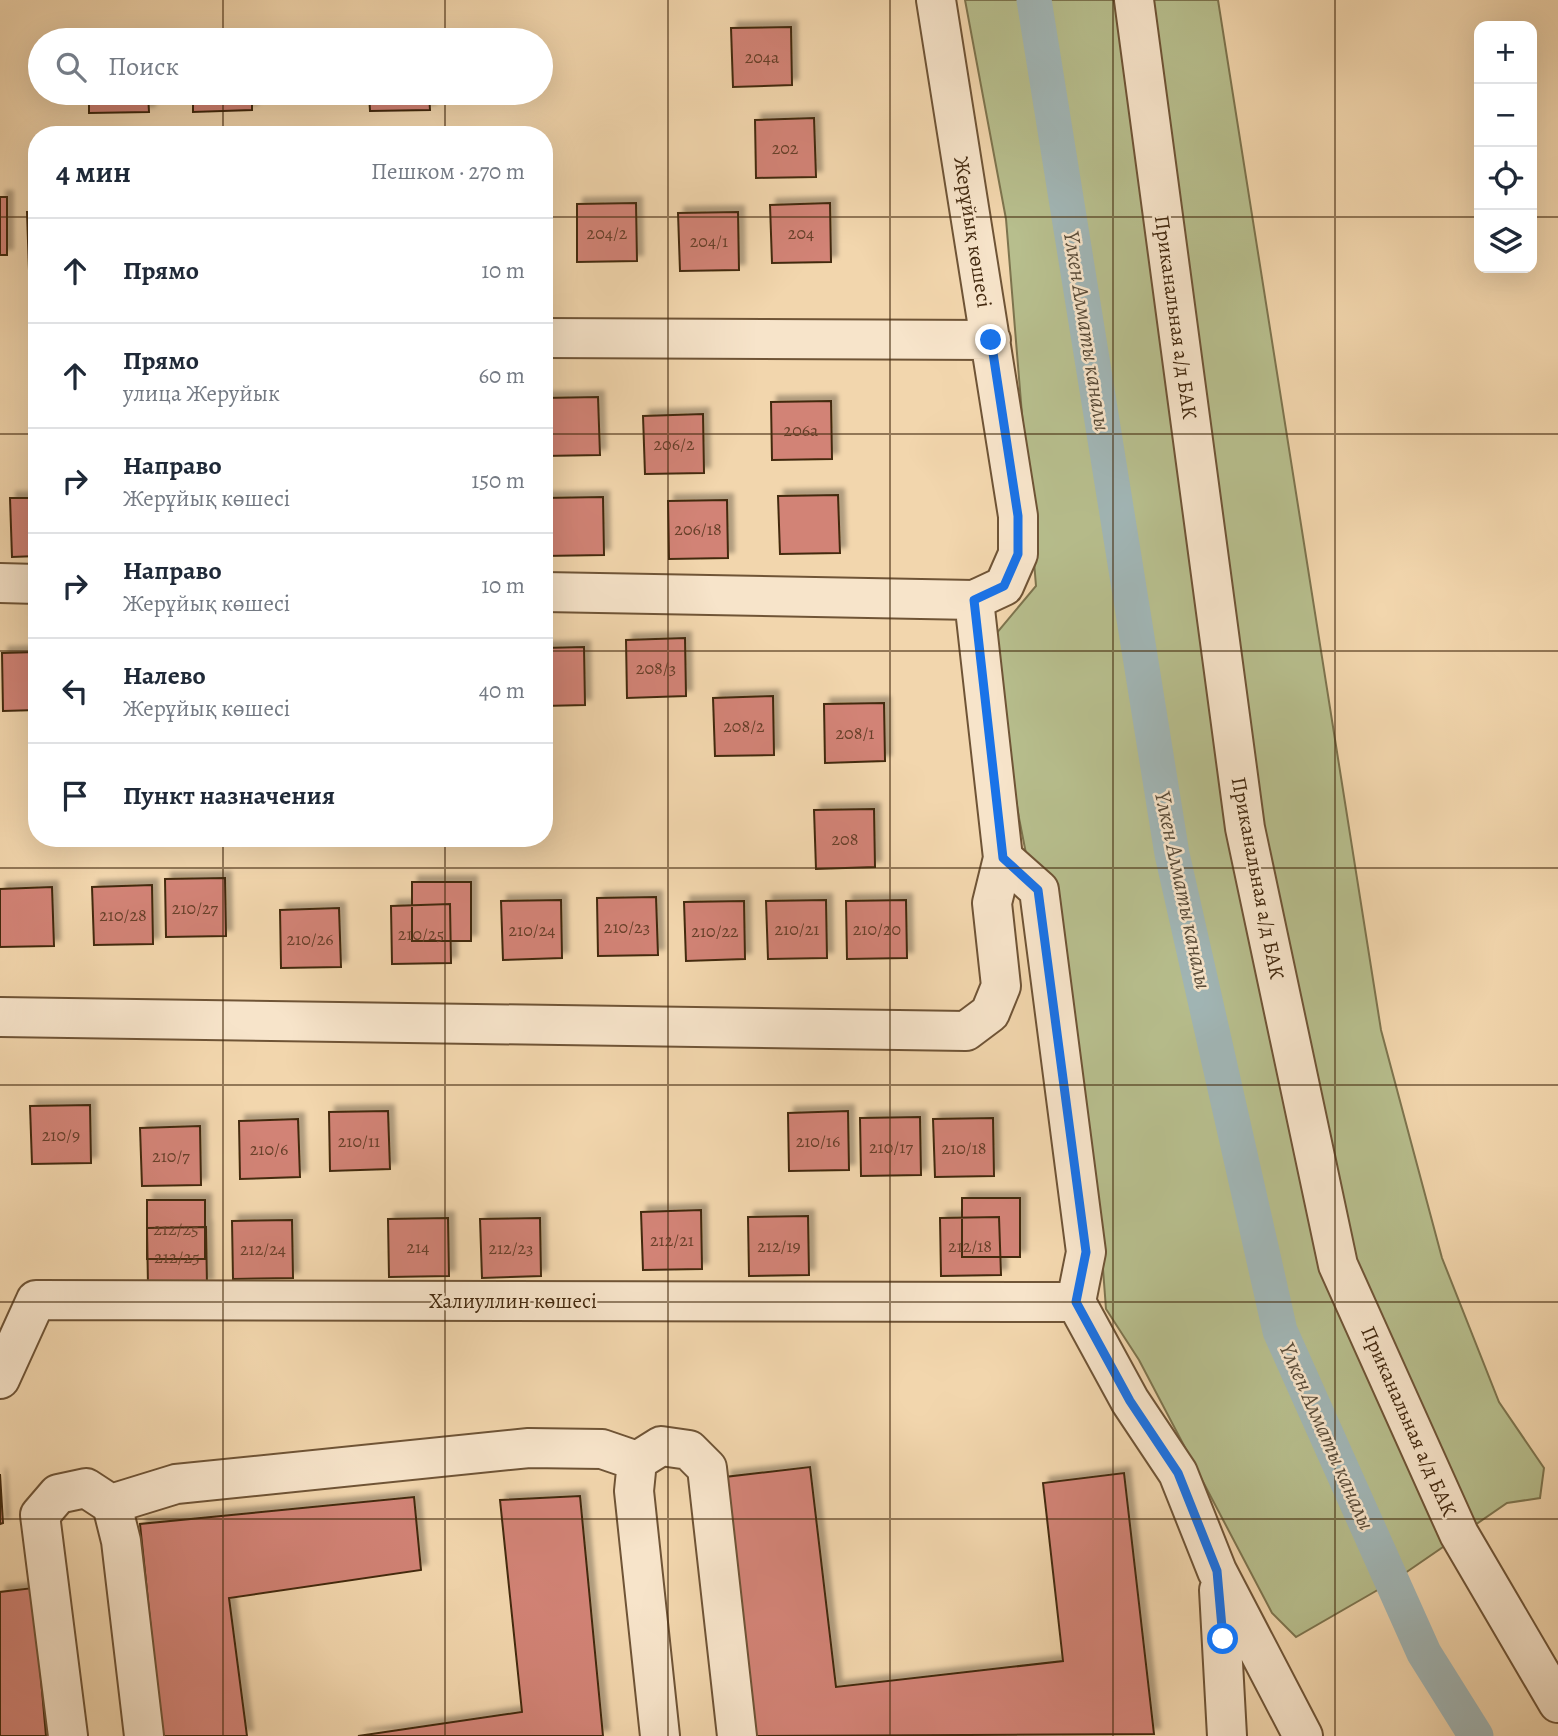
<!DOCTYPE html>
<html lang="ru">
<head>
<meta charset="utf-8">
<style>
	body { margin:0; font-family:Alegreya,serif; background:#f6f6f7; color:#1f2937 }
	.controls { position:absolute; right:21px; top:21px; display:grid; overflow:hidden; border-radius:14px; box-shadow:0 7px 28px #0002 }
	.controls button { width:63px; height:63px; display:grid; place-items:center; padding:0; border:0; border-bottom:2px solid #e0e1e3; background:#fff; color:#1f2937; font:35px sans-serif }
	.stop { position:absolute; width:21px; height:21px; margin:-16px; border:5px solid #1a73e8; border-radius:50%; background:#fff }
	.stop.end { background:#1a73e8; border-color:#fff; box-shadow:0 2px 7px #0008 }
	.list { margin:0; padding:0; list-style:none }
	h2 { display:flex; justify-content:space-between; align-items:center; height:91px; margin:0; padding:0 28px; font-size:30px }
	h2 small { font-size:23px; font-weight:400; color:#747a83 }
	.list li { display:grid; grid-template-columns:46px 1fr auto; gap:21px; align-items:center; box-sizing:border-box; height:105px; padding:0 28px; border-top:2px solid #e0e1e3 }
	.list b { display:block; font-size:26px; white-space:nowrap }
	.list p { margin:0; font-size:23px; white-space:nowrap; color:#747a83 }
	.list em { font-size:23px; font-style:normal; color:#747a83 }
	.icon { flex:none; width:38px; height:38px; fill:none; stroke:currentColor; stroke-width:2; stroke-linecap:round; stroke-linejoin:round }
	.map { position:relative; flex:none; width:1558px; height:1736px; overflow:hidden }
	.search { position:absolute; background:#fff; box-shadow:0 7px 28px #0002; left:28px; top:28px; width:525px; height:77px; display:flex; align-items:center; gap:18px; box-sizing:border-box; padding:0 24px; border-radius:38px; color:#747a83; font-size:26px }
	.panel { position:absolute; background:#fff; box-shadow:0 7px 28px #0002; left:28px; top:126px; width:525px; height:721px; border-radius:28px }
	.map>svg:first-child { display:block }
</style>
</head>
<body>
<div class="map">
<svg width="1558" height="1736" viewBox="0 0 1558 1736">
	<defs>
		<filter id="shadow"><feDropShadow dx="6" dy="-6" stdDeviation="2" flood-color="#0004"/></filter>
	</defs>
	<rect width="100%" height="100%" fill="#f2d6ad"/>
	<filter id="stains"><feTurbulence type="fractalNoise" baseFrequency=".00286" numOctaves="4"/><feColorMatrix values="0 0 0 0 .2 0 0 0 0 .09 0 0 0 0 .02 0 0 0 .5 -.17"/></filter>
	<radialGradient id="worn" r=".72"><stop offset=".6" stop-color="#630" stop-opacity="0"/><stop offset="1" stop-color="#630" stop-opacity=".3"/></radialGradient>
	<path fill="#b7be8d" stroke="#7d744e" stroke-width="2" d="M965 0H1218L1381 1030 1442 1258 1499 1402 1544 1468 1540 1498 1507 1503 1395 1580 1296 1637 1272 1613 1139 1360 1106 1309 1100 1229 1019 818 990 641 1036 586 1006 219Z"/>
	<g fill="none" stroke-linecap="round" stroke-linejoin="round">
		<path stroke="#a1b6b6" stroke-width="35" d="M1034 0 1172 854 1280 1331 1424 1653 1476 1736"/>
	</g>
	<path fill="#d28376" stroke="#43290f" stroke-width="2" filter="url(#shadow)" d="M791 27 792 85 733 87 731 28Z
		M89 93H148L149 112 89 113Z
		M193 93H252V110L193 112Z
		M369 93H429L430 110 370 111Z
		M814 118 816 177 756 178 755 120Z
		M0 197H7V255H0Z
		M636 203 637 261 577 262V204Z
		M830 203 831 262 772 263 770 205Z
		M27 212H37V270H29Z
		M738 212 739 270 680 271 678 213Z
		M598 397 600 455 544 456V398Z
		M831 401 832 459 772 460 771 402Z
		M703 414 704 473 645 474 643 416Z
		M838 495 840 553 780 554 778 496Z
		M603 497 604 555 544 556V498Z
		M10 498H37V556L12 557Z
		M727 500 728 558 669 559 668 501Z
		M685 638 686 696 627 698 626 640Z
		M584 647 585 705 544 706V648Z
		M37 652V710L3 711 2 653Z
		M773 696 774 755 715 756 713 698Z
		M884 703 885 761 825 763 824 704Z
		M874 809 875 867 816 869 814 810Z
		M225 878 226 936 166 937 165 879Z
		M412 882H471V941H412Z
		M152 885 153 944 94 945 92 887Z
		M52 887 54 946 0 947V889Z
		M656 897 658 955 598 956 597 898Z
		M561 900 562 958 503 960 501 901Z
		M826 900 827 958 768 959 766 901Z
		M906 900 907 958 847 959 846 901Z
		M744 901 745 959 686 961 684 902Z
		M450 904 451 963 392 964 391 906Z
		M339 908 341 967 281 968 280 910Z
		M90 1105 91 1163 32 1164 30 1106Z
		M388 1111 390 1169 330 1171 329 1112Z
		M848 1111 849 1170 789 1171 788 1113Z
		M920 1117 921 1175 861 1176 860 1118Z
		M993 1118 994 1176 935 1177 933 1119Z
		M298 1119 300 1177 240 1179 239 1121Z
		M200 1126 201 1185 142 1186 140 1128Z
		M962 1198H1020V1257H962Z
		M147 1200H205V1259H147Z
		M701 1210 702 1269 643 1270 641 1212Z
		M808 1216 809 1275 749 1276 748 1217Z
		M999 1217 1001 1275 941 1276 940 1218Z
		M448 1218 449 1276 389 1277 388 1219Z
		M540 1218 541 1276 482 1278 480 1219Z
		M292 1220 293 1278 233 1279 232 1221Z
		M206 1227 207 1285 148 1286 147 1228Z
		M810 1467 836 1687 1063 1661 1043 1483 1124 1473 1154 1734 755 1736 725 1477Z
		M0 1474 3 1523 0 1524Z
		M580 1496 603 1736H358L522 1712 500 1500Z
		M414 1497 421 1570 229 1598 247 1736H162L140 1524Z
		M33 1588 46 1736H0V1592Z"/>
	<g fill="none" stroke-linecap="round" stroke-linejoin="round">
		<defs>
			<path id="minor" d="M936 0 1018 516V554L1004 586 974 600 1003 858 1039 890 1086 1252 1076 1302
				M1134 0 1245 828 1338 1265 1459 1534 1558 1703
				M544 338 991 340
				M0 583 37 584
				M544 592 974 600
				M0 1017 966 1031 990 1013 1001 986 992 903 1003 858
				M1076 1302 1130 1401 1178 1473 1217 1571 1303 1736
				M0 1379 36 1300 1076 1302
				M111 1504 176 1484 529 1448 602 1449 637 1461
				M1219 1590 1227 1736
				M68 1736 40 1515 58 1494 86 1488 112 1505 121 1541 144 1736
				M660 1736 634 1491 637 1461 661 1446 689 1450 707 1468 737 1736"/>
		</defs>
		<use href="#minor" stroke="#6f5436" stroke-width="42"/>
		<use href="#minor" stroke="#f7e4ca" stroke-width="38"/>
	</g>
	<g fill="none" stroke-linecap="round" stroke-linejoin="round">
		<path stroke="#1a73e8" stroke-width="9" d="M991 340 1018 516V554L1004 586 974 600 1003 858 1038 890 1086 1252 1076 1302 1130 1401 1178 1473 1217 1571 1223 1639"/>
	</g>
	<path fill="none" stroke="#43290f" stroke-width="2" stroke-opacity="0.55" d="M223 0V40M445 0V40M668 0V1736M890 0V1736M1113 0V1736M1335 0V1736M223 93V135M445 93V135M0 217H37M544 217H1479M1532 217H1558M0 434H37M544 434H1558M0 651H37M544 651H1558M223 838V1736M445 838V1736M0 868H1558M0 1085H1558M0 1302H1558M0 1519H1558"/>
	<g text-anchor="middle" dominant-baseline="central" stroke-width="5" stroke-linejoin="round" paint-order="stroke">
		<g font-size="18" fill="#674029">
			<text x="762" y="57">204а</text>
			<text x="785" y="148">202</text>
			<text x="607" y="233">204/2</text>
			<text x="801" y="233">204</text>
			<text x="709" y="241">204/1</text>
			<text x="801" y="430">206а</text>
			<text x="674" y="444">206/2</text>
			<text x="698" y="529">206/18</text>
			<text x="656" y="668">208/3</text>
			<text x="744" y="726">208/2</text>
			<text x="855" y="733">208/1</text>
			<text x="845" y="839">208</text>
			<text x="195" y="908">210/27</text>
			<text x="123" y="915">210/28</text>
			<text x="627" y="927">210/23</text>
			<text x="797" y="929">210/21</text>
			<text x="877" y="929">210/20</text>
			<text x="532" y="930">210/24</text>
			<text x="715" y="931">210/22</text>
			<text x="421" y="934">210/25</text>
			<text x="310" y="939">210/26</text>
			<text x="61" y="1135">210/9</text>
			<text x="359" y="1141">210/11</text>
			<text x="818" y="1141">210/16</text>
			<text x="891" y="1147">210/17</text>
			<text x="964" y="1148">210/18</text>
			<text x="269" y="1149">210/6</text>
			<text x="171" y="1156">210/7</text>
			<text x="176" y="1229">212/25</text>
			<text x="672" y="1240">212/21</text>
			<text x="779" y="1246">212/19</text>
			<text x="970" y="1246">212/18</text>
			<text x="418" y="1247">214</text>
			<text x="511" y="1248">212/23</text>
			<text x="263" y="1249">212/24</text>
			<text x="177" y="1257">212/25</text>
		</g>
		<g font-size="21" fill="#43290f" stroke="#f7e4ca">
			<text transform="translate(973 232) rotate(81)">Жерұйық көшесі</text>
			<text transform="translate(1176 317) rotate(82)">Приканальная а/д БАК</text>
			<text transform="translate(1258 878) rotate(79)">Приканальная а/д БАК</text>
			<text x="513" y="1301">Халиуллин көшесі</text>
			<text transform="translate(1409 1421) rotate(66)">Приканальная а/д БАК</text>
		</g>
		<g font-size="23" font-style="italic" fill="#5a4c39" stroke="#f7e4ca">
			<text transform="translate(1087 331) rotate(81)">Үлкен Алматы каналы</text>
			<text transform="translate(1183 890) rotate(78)">Үлкен Алматы каналы</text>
			<text transform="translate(1327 1436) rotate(66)">Үлкен Алматы каналы</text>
		</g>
	</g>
	<rect width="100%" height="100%" filter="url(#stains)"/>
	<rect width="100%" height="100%" fill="url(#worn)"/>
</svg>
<div class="controls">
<button>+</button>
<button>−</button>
<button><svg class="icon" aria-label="locate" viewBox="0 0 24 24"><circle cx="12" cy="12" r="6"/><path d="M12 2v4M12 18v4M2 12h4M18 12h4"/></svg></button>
<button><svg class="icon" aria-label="layers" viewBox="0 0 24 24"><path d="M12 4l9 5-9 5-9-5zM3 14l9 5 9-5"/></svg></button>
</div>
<div class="stop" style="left:1223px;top:1639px"></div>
<div class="stop end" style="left:991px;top:340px"></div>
<div class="search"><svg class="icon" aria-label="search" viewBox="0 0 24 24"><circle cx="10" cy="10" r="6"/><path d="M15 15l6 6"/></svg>Поиск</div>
<section class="panel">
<h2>4 мин<small>Пешком · 270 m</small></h2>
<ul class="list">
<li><svg class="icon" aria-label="ahead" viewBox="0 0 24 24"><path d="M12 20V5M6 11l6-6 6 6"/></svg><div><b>Прямо</b></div><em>10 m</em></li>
<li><svg class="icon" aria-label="ahead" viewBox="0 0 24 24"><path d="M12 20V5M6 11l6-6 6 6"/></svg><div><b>Прямо</b><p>улица Жеруйык</p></div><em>60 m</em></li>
<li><svg class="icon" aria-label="right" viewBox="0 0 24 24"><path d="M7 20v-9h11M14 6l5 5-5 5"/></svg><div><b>Направо</b><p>Жерұйық көшесі</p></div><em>150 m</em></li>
<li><svg class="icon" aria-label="right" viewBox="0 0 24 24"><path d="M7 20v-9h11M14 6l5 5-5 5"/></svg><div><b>Направо</b><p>Жерұйық көшесі</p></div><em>10 m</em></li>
<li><svg class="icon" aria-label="left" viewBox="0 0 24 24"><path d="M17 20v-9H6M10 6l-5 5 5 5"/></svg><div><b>Налево</b><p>Жерұйық көшесі</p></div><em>40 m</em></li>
<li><svg class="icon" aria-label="arrive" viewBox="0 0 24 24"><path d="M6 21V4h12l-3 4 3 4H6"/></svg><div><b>Пункт назначения</b></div></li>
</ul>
</section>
</div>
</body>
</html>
